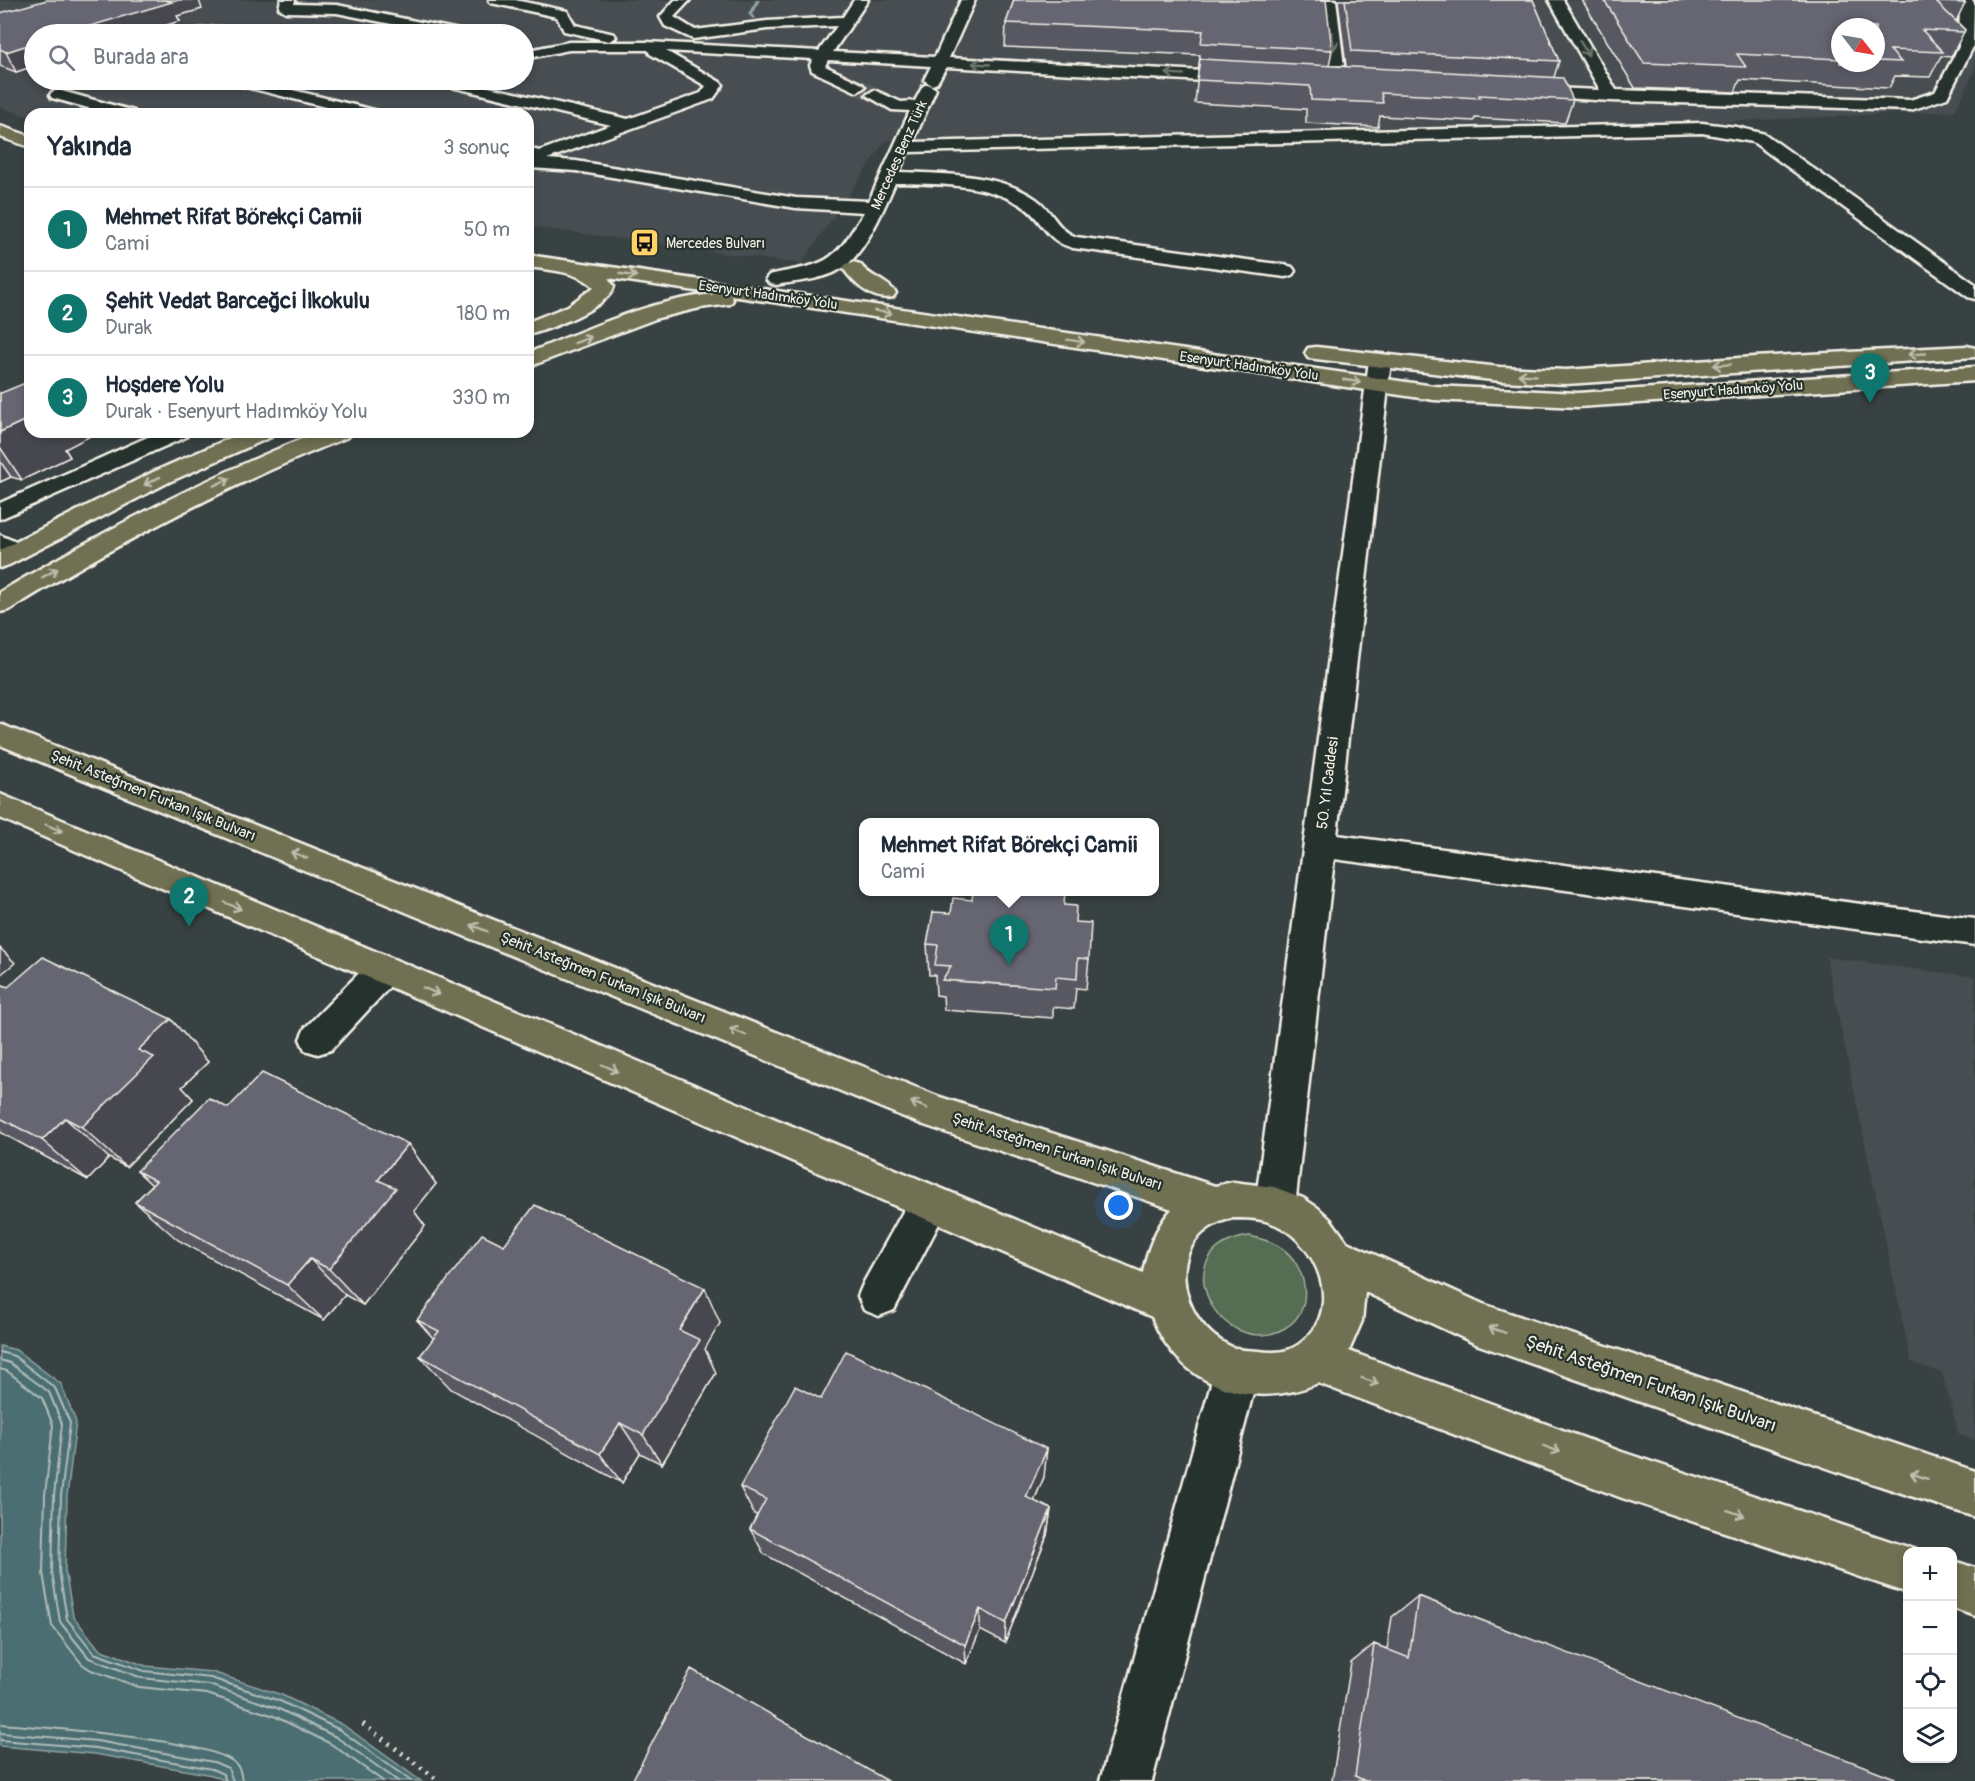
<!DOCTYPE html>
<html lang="tr">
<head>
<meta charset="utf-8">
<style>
	body { margin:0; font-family:Pangolin,sans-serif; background:#f2f2f3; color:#1f2937 }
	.controls { position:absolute; right:18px; bottom:18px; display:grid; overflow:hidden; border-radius:12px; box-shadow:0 3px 9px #0003 }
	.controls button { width:54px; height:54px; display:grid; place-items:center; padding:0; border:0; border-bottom:2px solid #e0e1e3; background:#fff; color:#1f2937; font:30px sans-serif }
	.compass { position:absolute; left:1831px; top:18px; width:54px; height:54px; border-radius:50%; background:#fff; box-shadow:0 3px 9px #0003; rotate:121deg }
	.you { position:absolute; left:1119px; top:1206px; width:21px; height:21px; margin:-15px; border:4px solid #fff; border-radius:50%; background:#1a73e8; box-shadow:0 0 0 9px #1a73e833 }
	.badge { display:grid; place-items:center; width:39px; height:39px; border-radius:50%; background:#0f766e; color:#fff; font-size:20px; font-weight:700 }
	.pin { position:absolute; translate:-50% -50px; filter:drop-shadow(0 2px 3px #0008) }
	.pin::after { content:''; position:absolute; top:32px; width:21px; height:18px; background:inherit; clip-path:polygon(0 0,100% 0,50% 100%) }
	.popup { position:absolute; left:859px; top:818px; width:300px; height:78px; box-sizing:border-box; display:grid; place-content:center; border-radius:12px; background:#fff; filter:drop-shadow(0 2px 4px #0005); font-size:20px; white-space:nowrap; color:#747a83 }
	.popup b { font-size:22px; color:#1f2937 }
	.popup::after { content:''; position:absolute; left:50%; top:100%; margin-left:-12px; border:12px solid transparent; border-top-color:#fff }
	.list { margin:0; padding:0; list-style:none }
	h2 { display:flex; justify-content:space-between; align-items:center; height:78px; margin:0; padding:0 24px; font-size:26px }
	h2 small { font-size:20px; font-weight:400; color:#747a83 }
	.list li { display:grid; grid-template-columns:39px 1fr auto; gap:18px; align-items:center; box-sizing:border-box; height:84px; padding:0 24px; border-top:2px solid #e0e1e3 }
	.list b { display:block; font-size:22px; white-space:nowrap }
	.list p { margin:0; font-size:20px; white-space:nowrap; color:#747a83 }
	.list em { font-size:20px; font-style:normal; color:#747a83 }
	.icon { flex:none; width:33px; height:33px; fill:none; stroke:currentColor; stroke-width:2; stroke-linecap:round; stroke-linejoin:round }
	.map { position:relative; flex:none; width:1975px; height:1781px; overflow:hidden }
	.search { position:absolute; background:#fff; box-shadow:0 3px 9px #0003; left:24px; top:24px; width:510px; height:66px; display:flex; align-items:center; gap:15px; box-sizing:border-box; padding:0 21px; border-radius:33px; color:#747a83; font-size:22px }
	.panel { position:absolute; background:#fff; box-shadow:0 3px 9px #0003; left:24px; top:108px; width:510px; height:330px; border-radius:18px }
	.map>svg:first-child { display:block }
</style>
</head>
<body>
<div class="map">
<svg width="1975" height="1781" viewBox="0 0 1975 1781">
	<rect width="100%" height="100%" fill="#394242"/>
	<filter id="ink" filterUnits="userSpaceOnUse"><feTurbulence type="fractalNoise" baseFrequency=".0167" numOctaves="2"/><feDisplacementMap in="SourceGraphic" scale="12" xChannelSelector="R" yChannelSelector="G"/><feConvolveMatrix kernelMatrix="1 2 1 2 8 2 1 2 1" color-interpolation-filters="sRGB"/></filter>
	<g filter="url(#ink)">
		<path fill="#464d51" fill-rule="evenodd" d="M0 0H1975V69L1955 111 1647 125 886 140 801 264 528 226V114H30V117L0 107ZM1840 27H1876V63H1840ZM34 34H524V80H34Z
			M1826 957 1975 977V1440L1959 1435 1942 1373 1911 1362Z"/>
		<path fill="#556d52" stroke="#a4af9d" stroke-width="1.5" d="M1250 1236C1261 1239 1271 1241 1280 1247 1307 1264 1316 1311 1285 1328 1221 1364 1158 1248 1250 1236Z"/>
		<path fill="#4b6e72" stroke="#8fa2a1" stroke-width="1.5" d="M0 1346 16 1350 61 1384 76 1422 67 1496 65 1570 73 1616 99 1649 146 1666 212 1672 282 1695 343 1725 421 1781H226L212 1775 95 1754 0 1746Z"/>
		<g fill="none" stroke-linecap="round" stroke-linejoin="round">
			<path stroke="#b0bdb9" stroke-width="2" d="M0 1352 14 1356 55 1388 70 1423 61 1496 59 1571 67 1619 94 1653 144 1671 211 1678 280 1701 340 1730 411 1781
				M0 1360 10 1363 49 1392 62 1424 54 1496 52 1572 60 1622 89 1658 142 1678 209 1685 277 1708 336 1737 398 1781
				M0 1369 7 1371 42 1398 53 1425 45 1495 43 1573 52 1626 82 1664 91 1670 139 1687 207 1694 274 1716 331 1744 383 1781
				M0 1724C40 1727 214 1740 236 1764 241 1769 241 1775 242 1781
				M0 1733 97 1741 214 1762 228 1768 233 1781
				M0 1740 96 1748 212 1769 223 1774 226 1781"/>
			<path fill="#8fa2a1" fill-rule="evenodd" d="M756 0H760L752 14 755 18 753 19 748 14Z"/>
			<path stroke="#555c5b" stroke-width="16" stroke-dasharray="16 8" stroke-linecap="butt" d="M857 87 874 95"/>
			<defs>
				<path id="minor" d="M281 0H295L294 4 337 5 459 30 466 34H441L337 13 286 12 279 8Z
					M489 0H515L567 11 575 25 614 34 616 37 609 41 564 31 557 17 491 3Z
					M675 0H690L674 17 695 30 767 21 843 17 854 0H868L833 52 935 57 961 0H975L949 58 1243 73 1251 78 1243 83 946 67 937 83 932 85 924 80 931 66 828 60 825 66 862 84 865 87 857 92 812 71 810 65 813 59 666 51 720 82 723 85 713 99 547 159 576 161 796 198 869 201 910 111 892 110 866 95 874 90 901 102 915 101 923 86 928 84 936 89 913 142 1702 123 1736 127 1765 134 1975 284V299L1968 297 1753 142 1702 133 908 152 899 172C943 174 999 173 1036 199 1052 210 1057 230 1076 237L1285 265 1292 267 1295 271 1292 275 1285 277 1073 248C1043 240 1044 219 1021 205 985 183 936 184 895 183 885 206 866 252 844 267 825 280 798 281 776 285L769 283 766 279 769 275C805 266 827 270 849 236 854 228 860 220 864 212L796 208 576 171 530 168 528 163 534 159 528 158V148L539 151 611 125 435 83 432 80H458L628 119 701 93 706 86 650 54 648 50H569L524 59V51L569 42H647L819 51 837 26 767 29 693 39 665 26 660 17Z
					M1322 0H1336L1346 83 1338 88 1330 83Z
					M1549 0H1563L1616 90 1910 100 1935 92 1959 47 1960 4 1957 0H1972L1974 3 1973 47 1947 98 1911 110 1611 101 1519 95 1517 92 1519 89 1525 87 1600 90Z
					M218 27 248 30 255 34H181L188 30Z
					M227 80H252L378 111 380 114H353L230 83Z
					M58 90 134 111 136 114H110L52 98 50 95 52 92Z
					M1380 355 1388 356 1391 361 1337 835 1975 919V945L1334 859 1295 1206 1289 1219 1275 1224 1261 1219 1255 1206 1369 361 1372 356Z
					M159 432H189L186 437 0 519V503Z
					M0 535 25 546 29 551 25 556 16 559 0 553Z
					M383 957 395 961 400 971 395 981 331 1050 318 1054 305 1050 300 1039 305 1028 371 961Z
					M929 1185 943 1190 949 1203 943 1216 894 1310 879 1316 864 1310 858 1296 864 1282 915 1190Z
					M1237 1348 1252 1355 1259 1370 1152 1781H1100L1215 1370 1222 1355Z"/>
				<path id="major" d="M0 126 30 136V147L0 137Z
					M528 255 1434 386 1578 393 1975 367V381L1578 407 1434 400 731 296 733 300 730 304 700 308 658 318 528 367V353C589 329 650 299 716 294L608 278 614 286C610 307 548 330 528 335V322L568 306 594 287C578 271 549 270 528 267Z
					M853 262 860 264C869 277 887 280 896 293L893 297C873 302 853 283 843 268L846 264Z
					M1967 346 1975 348V357L1566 384 1500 381 1316 359 1308 358 1305 353 1308 348 1316 347 1500 367 1566 370 1754 357Z
					M244 432H274L271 437 169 482 9 565 0 568V550L153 472Z
					M319 432H351L348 437C230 484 118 543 9 610L0 612V592C103 531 208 476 319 432Z
					M0 724 940 1097 1215 1186 1233 1182 1274 1187 1303 1198 1318 1208 1331 1220 1347 1242 1483 1304 1975 1471V1517L1847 1475 1476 1344 1365 1292 1362 1321 1349 1351 1622 1452 1923 1552H1908V1593L1622 1498 1318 1383C1251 1412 1179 1386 1152 1317L0 818V794L1143 1273C1147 1249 1156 1227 1172 1209L921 1124 0 745ZM1233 1218C1245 1218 1258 1218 1269 1222 1311 1236 1341 1296 1311 1333 1296 1351 1282 1354 1259 1351 1250 1350 1240 1351 1232 1347 1175 1321 1162 1234 1233 1218Z
					M1952 1560 1975 1568V1616L1952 1608Z"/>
			</defs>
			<use href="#minor" stroke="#f4f1e8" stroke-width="5"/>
			<use href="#major" stroke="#f4f1e8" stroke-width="5"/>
			<path stroke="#f4f1e8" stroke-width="5" stroke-dasharray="2 6" stroke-linecap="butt" d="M363 1724 439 1781"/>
			<use href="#minor" fill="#26332d" fill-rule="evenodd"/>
			<use href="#major" fill="#706f52" fill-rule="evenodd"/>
		</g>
		<path fill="#585863" stroke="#f4f1e8" stroke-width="1.5" fill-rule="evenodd" d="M1014 0 1332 50 1329 66H1346L1338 0H1533L1559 61 1554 77 1573 100 1565 123 1475 118 1474 121 1380 116 1378 127 1306 123V109L1195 103 1200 55 1005 47 1006 23Z
			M1582 0H1962L1965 3 1956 21 1965 30 1951 57 1941 56 1930 77 1895 76 1889 88 1740 80 1735 92 1635 88ZM1840 27H1876V63H1840Z
			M202 9 177 16 180 21 34 34V66L16 72 0 66V13Z
			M0 393 65 449 70 457 22 480 11 477 0 482Z
			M951 913 1075 922 1089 959 1086 989 1076 988 1074 1009 1053 1007V1018L944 1010 943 996 936 995 935 975H929L927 944Z
			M0 984 8 987 171 1019 208 1062 182 1087 193 1099 126 1167 109 1158 88 1180 0 1132Z
			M228 1108 408 1144 436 1184 414 1211 425 1226 363 1305 345 1295 324 1320 178 1240 135 1202 152 1185 137 1171Z
			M504 1245 720 1323 704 1349 716 1373 662 1464 640 1453 622 1483 451 1389 420 1356 434 1339 417 1320Z
			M821 1399 1044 1477 1034 1501 1051 1509 1047 1535 1005 1643 980 1630 966 1664 764 1554 750 1529 757 1515 754 1514 740 1487Z
			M1418 1596 1895 1781H1332L1351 1663 1374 1644 1387 1649 1392 1617Z"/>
		<path fill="#474750" stroke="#f4f1e8" stroke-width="1.5" d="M162 0H199L202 9 177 16 180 21 137 34H63Z
			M34 43V66L16 72 6 52Z
			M30 418V432H98L65 449 70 457 22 480 0 447V432Z
			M0 461 11 477 0 482Z
			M0 948 15 963 0 975Z
			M171 1019 208 1062 182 1087 193 1099 126 1167 82 1127 138 1050Z
			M65 1118 109 1158 88 1180 42 1140Z
			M408 1144 436 1184 414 1211 425 1226 363 1305 329 1269 378 1180Z
			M310 1259 345 1295 324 1320 287 1285Z
			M705 1288 720 1323 705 1349 716 1373 662 1464 643 1435 679 1330Z
			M620 1423 640 1453 622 1483 600 1454Z
			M1047 1449 1044 1477 1024 1524 1026 1497Z
			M1051 1509 1047 1535 1005 1643 1006 1623Z
			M980 1609V1630L966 1664 965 1645Z"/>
		<path fill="#666673" stroke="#f4f1e8" stroke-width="1.5" d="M47 0H165L172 2 63 34H34V43L6 52 0 49V13Z
			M1014 0H1326L1332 50 1201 43 1203 31 1006 23Z
			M1345 0H1533L1559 61 1352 51Z
			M1604 0H1962L1965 3 1936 2 1965 30 1964 32 1922 30 1943 52 1890 50 1901 62 1876 61V27H1840V59L1737 54 1746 67 1644 63Z
			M1200 59 1563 78 1573 100 1479 95 1480 98 1381 93 1383 103 1311 100 1310 86 1197 80Z
			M30 381V418L0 432V393H1Z
			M973 891H1065L1064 905 1076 906 1075 922 1091 923 1089 959 1078 958 1077 979 1056 977 1055 988 942 980 951 966 935 965 938 945 927 944 933 912 951 913 953 898 972 900Z
			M43 957 171 1019 138 1050 154 1057 82 1127 65 1118 42 1140 0 1118V984L8 987Z
			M262 1073 408 1144 378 1180 396 1188 329 1269 310 1259 287 1285 135 1202 156 1181 137 1171 209 1098 228 1108Z
			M535 1205 705 1288 679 1330 700 1340 643 1435 620 1423 600 1454 420 1356 439 1331 417 1320 482 1234 504 1245Z
			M846 1351 1047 1449 1026 1497 1051 1509 1006 1623 980 1609 965 1645 750 1529 766 1499 740 1487 795 1386 821 1399Z
			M1418 1596 1895 1778V1781H1365L1355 1776 1374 1644 1409 1658Z
			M691 1669 888 1781H632Z"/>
		<defs><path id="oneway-shaft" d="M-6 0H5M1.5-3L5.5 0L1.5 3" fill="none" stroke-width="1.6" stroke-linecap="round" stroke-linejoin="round" transform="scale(1.5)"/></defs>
		<g stroke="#6e766e">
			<use href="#oneway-shaft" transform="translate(1333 41) rotate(84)"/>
			<use href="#oneway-shaft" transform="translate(1584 48) rotate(60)"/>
			<use href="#oneway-shaft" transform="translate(981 64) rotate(-177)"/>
			<use href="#oneway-shaft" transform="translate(1175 74) rotate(-177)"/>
		</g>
		<g stroke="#bfbdac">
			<use href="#oneway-shaft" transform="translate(628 275) rotate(8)"/>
			<use href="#oneway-shaft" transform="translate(883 312) rotate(9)"/>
			<use href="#oneway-shaft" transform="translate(583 340) rotate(-21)"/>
			<use href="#oneway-shaft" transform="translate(1076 341) rotate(9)"/>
			<use href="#oneway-shaft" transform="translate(1917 354) rotate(177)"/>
			<use href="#oneway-shaft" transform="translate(1722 365) rotate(176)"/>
			<use href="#oneway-shaft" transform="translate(1527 375) rotate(-177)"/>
			<use href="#oneway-shaft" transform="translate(1352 381) rotate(8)"/>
			<use href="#oneway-shaft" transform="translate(152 481) rotate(153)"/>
			<use href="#oneway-shaft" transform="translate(222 482) rotate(-24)"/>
			<use href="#oneway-shaft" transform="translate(50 573) rotate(-29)"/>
			<use href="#oneway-shaft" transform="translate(54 828) rotate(23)"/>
			<use href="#oneway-shaft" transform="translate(299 855) rotate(-158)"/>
			<use href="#oneway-shaft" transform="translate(233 906) rotate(23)"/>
			<use href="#oneway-shaft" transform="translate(479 928) rotate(-158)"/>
			<use href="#oneway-shaft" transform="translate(431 991) rotate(23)"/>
			<use href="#oneway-shaft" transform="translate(738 1032) rotate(-158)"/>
			<use href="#oneway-shaft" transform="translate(610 1068) rotate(23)"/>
			<use href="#oneway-shaft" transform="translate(919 1105) rotate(-158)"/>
			<use href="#oneway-shaft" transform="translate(1497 1330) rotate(-161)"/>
			<use href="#oneway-shaft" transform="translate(1370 1381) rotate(21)"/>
			<use href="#oneway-shaft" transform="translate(1552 1449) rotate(21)"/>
			<use href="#oneway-shaft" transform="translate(1919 1476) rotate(-162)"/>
			<use href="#oneway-shaft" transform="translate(1736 1513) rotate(18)"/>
		</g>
	</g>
	<defs>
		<symbol id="bus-square" viewBox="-11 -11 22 22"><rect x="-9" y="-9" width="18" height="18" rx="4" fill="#ffd166" stroke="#26332d"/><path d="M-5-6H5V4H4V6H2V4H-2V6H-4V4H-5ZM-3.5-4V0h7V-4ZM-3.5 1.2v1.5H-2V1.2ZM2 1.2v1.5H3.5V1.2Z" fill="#111"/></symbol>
	</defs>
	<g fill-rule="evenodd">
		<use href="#bus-square" x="628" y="226" width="33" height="33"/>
	</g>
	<g text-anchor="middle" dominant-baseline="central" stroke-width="4.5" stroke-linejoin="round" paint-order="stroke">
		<g font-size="14" fill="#f4f1e8" stroke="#26332d">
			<text transform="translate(899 155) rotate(-66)">Mercedes Benz Türk</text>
			<text transform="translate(768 295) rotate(8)">Esenyurt Hadımköy Yolu</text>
			<text transform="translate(1249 366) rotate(8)">Esenyurt Hadımköy Yolu</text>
			<text transform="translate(1733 390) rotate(-4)">Esenyurt Hadımköy Yolu</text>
		</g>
		<g font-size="14" fill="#f4f1e8" stroke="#26332d" text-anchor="start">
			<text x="666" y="243">Mercedes Bulvarı</text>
		</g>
		<g font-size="15" fill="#f4f1e8" stroke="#26332d">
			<text transform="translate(1328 783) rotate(-83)">50. Yıl Caddesi</text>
			<text transform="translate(153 796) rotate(22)">Şehit Asteğmen Furkan Işık Bulvarı</text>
			<text transform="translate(603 978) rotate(22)">Şehit Asteğmen Furkan Işık Bulvarı</text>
			<text transform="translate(1057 1152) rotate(18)">Şehit Asteğmen Furkan Işık Bulvarı</text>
		</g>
		<g font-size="18" fill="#f4f1e8" stroke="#26332d">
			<text transform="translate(1651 1384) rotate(19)">Şehit Asteğmen Furkan Işık Bulvarı</text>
		</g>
	</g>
</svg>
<div class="controls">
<button>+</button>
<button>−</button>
<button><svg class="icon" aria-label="locate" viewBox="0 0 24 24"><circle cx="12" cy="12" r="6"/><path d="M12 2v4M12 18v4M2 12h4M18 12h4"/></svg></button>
<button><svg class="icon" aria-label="layers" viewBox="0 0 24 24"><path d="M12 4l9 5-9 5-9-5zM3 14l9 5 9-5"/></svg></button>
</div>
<svg class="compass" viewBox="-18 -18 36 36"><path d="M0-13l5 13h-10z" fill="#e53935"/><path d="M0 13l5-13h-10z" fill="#747a83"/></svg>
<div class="you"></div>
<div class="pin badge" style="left:1009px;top:965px">1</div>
<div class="popup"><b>Mehmet Rifat Börekçi Camii</b>Cami</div>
<div class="pin badge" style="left:189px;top:927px">2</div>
<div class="pin badge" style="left:1870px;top:403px">3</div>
<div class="search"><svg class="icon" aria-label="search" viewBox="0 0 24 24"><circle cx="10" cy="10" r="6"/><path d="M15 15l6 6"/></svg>Burada ara</div>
<section class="panel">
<h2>Yakında<small>3 sonuç</small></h2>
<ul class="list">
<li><span class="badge">1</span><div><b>Mehmet Rifat Börekçi Camii</b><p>Cami</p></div><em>50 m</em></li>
<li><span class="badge">2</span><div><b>Şehit Vedat Barceğci İlkokulu</b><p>Durak</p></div><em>180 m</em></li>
<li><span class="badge">3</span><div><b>Hoşdere Yolu</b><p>Durak · Esenyurt Hadımköy Yolu</p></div><em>330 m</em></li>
</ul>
</section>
</div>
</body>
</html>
